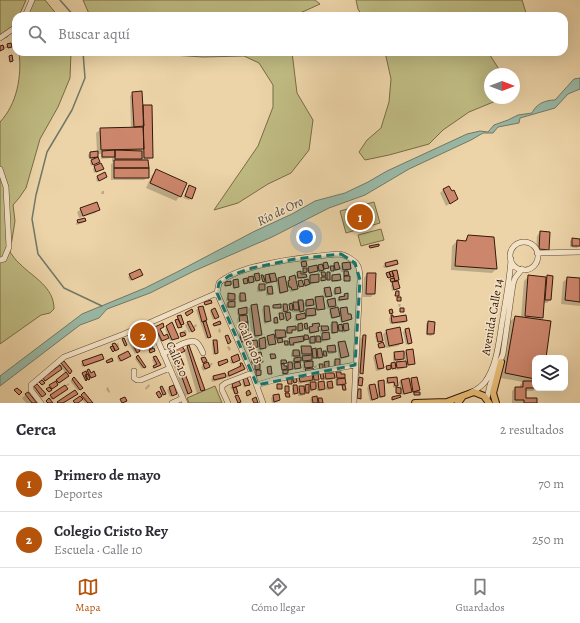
<!DOCTYPE html>
<html lang="es">
<head>
<meta charset="utf-8">
<style>
	body { margin:0; font-family:Alegreya,serif; background:#f2f2f3; color:#2b2b33 }
	.controls { position:absolute; right:12px; bottom:12px; display:grid; overflow:hidden; border-radius:8px; box-shadow:0 4px 16px #0002 }
	.controls button { width:36px; height:36px; display:grid; place-items:center; padding:0; border:0; border-bottom:1px solid #e1e1e2; background:#fff; color:#2b2b33; font:20px sans-serif }
	.compass { position:absolute; left:484px; top:68px; width:36px; height:36px; border-radius:50%; background:#fff; box-shadow:0 4px 16px #0002; rotate:90deg }
	.you { position:absolute; left:306px; top:237px; width:14px; height:14px; margin:-10px; border:3px solid #fff; border-radius:50%; background:#1a73e8; box-shadow:0 0 0 6px #1a73e833 }
	.badge { display:grid; place-items:center; width:26px; height:26px; border-radius:50%; background:#b45309; color:#fff; font-size:13px; font-weight:700 }
	.pin { position:absolute; translate:-50% -50%; border:2px solid #fff; box-shadow:0 1px 4px #0006 }
	.list { margin:0; padding:0; list-style:none }
	h2 { display:flex; justify-content:space-between; align-items:center; height:52px; margin:0; padding:0 16px; font-size:17px }
	h2 small { font-size:13px; font-weight:400; color:#7c7c81 }
	.list li { display:grid; grid-template-columns:26px 1fr auto; gap:12px; align-items:center; box-sizing:border-box; height:56px; padding:0 16px; border-top:1px solid #e1e1e2 }
	.list b { display:block; font-size:15px; white-space:nowrap }
	.list p { margin:0; font-size:13px; white-space:nowrap; color:#7c7c81 }
	.list em { font-size:13px; font-style:normal; color:#7c7c81 }
	.icon { flex:none; width:22px; height:22px; fill:none; stroke:currentColor; stroke-width:2; stroke-linecap:round; stroke-linejoin:round }
	.map { position:relative; flex:none; width:580px; height:403px; overflow:hidden }
	.search { position:absolute; background:#fff; box-shadow:0 4px 16px #0002; left:12px; right:12px; top:12px; height:44px; display:flex; align-items:center; gap:10px; box-sizing:border-box; padding:0 14px; border-radius:12px; color:#7c7c81; font-size:15px }
	.sheet { height:164px; background:#fff }
	nav { display:flex; justify-content:space-around; align-items:center; box-sizing:border-box; height:56px; border-top:1px solid #e1e1e2; background:#fff; font-size:11px; color:#7c7c81 }
	nav a { display:grid; justify-items:center; gap:2px }
	nav .on { color:#b45309 }
	.map>svg:first-child { display:block }
</style>
</head>
<body>
<div class="map">
<svg width="580" height="403" viewBox="0 0 580 403">
	<rect width="100%" height="100%" fill="#ecd4a8"/>
	<filter id="stains"><feTurbulence type="fractalNoise" baseFrequency=".005" numOctaves="4"/><feColorMatrix values="0 0 0 0 .2 0 0 0 0 .09 0 0 0 0 .02 0 0 0 .5 -.17"/></filter>
	<radialGradient id="worn" r=".72"><stop offset=".6" stop-color="#630" stop-opacity="0"/><stop offset="1" stop-color="#630" stop-opacity=".3"/></radialGradient>
	<path fill="#bfbb82" stroke="#7a6a46" d="M0 0H26L19 16H16V21L7 37 0 39Z
		M35 0H45L58 16H26Z
		M83 0H315L320 4 298 14 301 16H90Z
		M356 0H522L527 16H362L358 9Z
		M19 52H71L70 78 58 107 40 139 26 188 19 198 13 205 15 221 10 252C13 256 16 261 20 264 34 278 54 287 54 309L50 313 41 315 0 344V122C17 104 22 76 19 52Z
		M159 52H292L297 93 313 120 309 150 291 173 268 184 238 203 214 210 258 146 273 107V85L259 63 244 56 203 57 172 55Z
		M385 52H488L502 74H490V98H503L469 112 443 130 429 144 389 155 365 160 359 152 367 140 381 128 389 102 391 79Z
		M374 202 380 223 346 233 340 211Z
		M381 229 384 240 361 246 358 235Z
		M215 386 222 403H189L187 398Z"/>
	<path fill="#99b8a5" stroke="#717867" d="M580 78V89L568 94 555 108 520 118 519 123 498 127 493 133H483L471 140 409 169 365 195 329 208 272 237 194 271 150 293 107 309 99 318 80 325 0 386V376L82 314 145 288 177 272 253 232 292 214 315 201 345 193 368 182 387 171 467 134 480 131 488 132 494 125 508 120 518 115 532 113C536 104 545 100 555 100L574 79Z"/>
	<path fill="#0003" fill-rule="evenodd" d="M10 45V48H4L0 51V47H3Z
		M133 93 142 108 144 106 152 157 147 162 148 177 144 180H111V164L114 162H112V158L101 159V154H97V156L94 159 99 162 91 166 90 162 94 159H89L88 155 90 153 97 152 96 133 101 129 131 128 130 96Z
		M95 167 102 168 94 173 93 169Z
		M157 170 180 196 176 201 146 188 152 175Z
		M98 177H106L97 182 96 178Z
		M189 187 191 198 189 200 183 198Z
		M443 190 457 199 446 206 440 193Z
		M102 191H104V194H101Z
		M81 209 99 210 95 213 79 218 77 212Z
		M78 221H85L83 223 76 225V223Z
		M540 232 548 249 545 252H536L537 236Z
		M468 236 496 269 492 273 451 270 452 246 457 241 464 242Z
		M572 239 579 246 577 248 570 247V241Z
		M337 263 339 268 342 264 349 263 350 269 347 271 348 275 344 278 347 275 344 276 343 272H341L340 268 337 271H331L330 268 334 264Z
		M323 264 328 268 323 270 321 272 318 273 317 271 315 273 309 274V272L302 273 303 269 317 267Z
		M385 264H396L394 266 384 268 383 266Z
		M396 271 398 279 395 283 399 288 392 291 391 285 395 281 390 282V280L392 279V277L387 278 386 275Z
		M298 272 301 275 306 277 304 279H295L297 289 295 291 290 292 289 288H286L287 291 285 293 279 294 276 281 278 279 284 278 286 284 288 282V279L289 277 296 276Z
		M274 274 275 281 273 283 264 285V290L262 292H257V287L259 285H265L261 278 257 281 254 282V281L248 284 247 283 243 284V280L255 275 259 279 262 276 263 278 265 276Z
		M327 274 329 279 332 276 340 280 338 282H331L330 278 327 281Z
		M367 274 374 293 371 297H363L364 278Z
		M130 275H142L130 281 128 277Z
		M310 276 318 281 316 283 305 286 304 282 308 280V278Z
		M529 276 546 278 547 276 550 300 547 303H543L542 317 539 321 545 358H535V388H536L533 391H525V399L536 403H512V391L515 388H520V385L523 382 501 378 510 321 515 317 521 318 524 281Z
		M568 278 580 279V306L561 304 563 282Z
		M233 281 238 286 236 288 233 289 232 284 230 286H225V283L230 284Z
		M268 288 272 293 270 295 266 296V290Z
		M325 289 331 295 329 297 322 298 323 308 321 310 314 311 315 315 313 317H305L303 320 295 321 294 318 296 316 304 314V312L306 310 315 309 314 304 311 307 303 308V311L301 313 292 312V310H289V305L302 301 303 304 306 301 324 297 323 291Z
		M335 289 340 292 338 294 334 295 333 291Z
		M229 294 234 299 231 302 234 306 232 308H226V304L229 301H226L227 296Z
		M240 294 245 300 243 302 239 303 238 296Z
		M345 295 347 299 345 300 338 302 337 300 339 298Z
		M328 300 335 306 331 309 338 312 341 309 351 318 349 320 341 323 339 316 337 318 331 319 329 312 333 308 327 309 326 302Z
		M398 304H401L400 307H399Z
		M256 305 261 335 258 338 252 339 248 309 251 306Z
		M283 305 287 311 282 313 283 317 286 314 287 320 285 321 284 317 280 320 279 315 282 314 281 307Z
		M202 307 210 337 206 339 196 310Z
		M264 307 270 321 268 323 264 324 262 309Z
		M212 310 218 317 213 320 210 312Z
		M239 310 246 314 243 317 247 330 244 333 247 341 245 343H239V336L242 333H239L237 319 240 316H238L237 312Z
		M392 316V318L406 321 404 323 390 324 389 318Z
		M189 322 192 327 196 324 197 326 193 329V330L189 333 185 325Z
		M428 322 433 334 431 336 426 335V324Z
		M332 323 337 328 338 326 341 327 343 325 347 324 348 330 346 332 342 333V331H338L335 334H331L330 325Z
		M298 325 302 330 300 332H297L296 328 289 334H285V336L281 339V342L277 343V340L279 339H274L275 343 273 345 267 347 266 339 268 337 274 335 276 331H285L287 328 296 327Z
		M313 325 317 328 318 331 316 333 309 334 308 329Z
		M156 327H163L159 330 163 338 168 335 165 329 167 327 178 338 170 341 168 337 160 342 154 329Z
		M322 327 328 330 324 334 329 339 327 341 319 342H316L315 341 312 344H309L308 340 310 338 314 339 316 337H320L324 332 320 333V329Z
		M220 328 221 332 219 333 218 330Z
		M184 330H186L187 333 181 337 180 335 184 333Z
		M405 330 411 343 406 345 403 332Z
		M387 331 402 343 398 346 386 348 383 334Z
		M377 334 382 341 377 343 375 336Z
		M132 336 139 351 135 354 127 339Z
		M304 336 308 339 302 340 301 343 293 344 290 346H288V344L284 346V343L288 342 290 339 302 338Z
		M363 336 362 373 359 376H357L360 339Z
		M259 339 265 348 263 350 258 351V346L255 348 247 349V344L249 342H257Z
		M214 341 217 353 213 355 212 343Z
		M118 343 119 346 117 350 112 352 110 348 113 347 112 346Z
		M339 343 348 356 346 358 339 359 337 345Z
		M229 346 231 349 229 351 227 347Z
		M187 347H188L204 389 197 394 184 350 181 353 173 357 171 354 182 348 183 351Z
		M302 347 311 352 313 350 315 352 317 350 321 354 326 352V349L328 347 335 352 333 354H326L325 356H323V355L320 359H316V357L312 359 308 363 312 367 305 372V369L303 370 302 365 305 362 299 363 300 367 298 369 293 370V368L290 371H287V375L282 376 281 362 286 363 283 364V367H286L288 363H292V361L296 357H291V353L293 351H300ZM300 354V356H304L301 358 295 359Z
		M406 351 414 363 412 365 405 366 403 369 395 370V368L392 369V367L386 370V368L391 366 392 363 394 365 397 363 405 362 404 353H403V358L400 362 393 361V355L395 353 405 352Z
		M375 355 383 368 381 370 376 371 373 357Z
		M119 356 128 358 119 362 117 358Z
		M138 357 145 367 142 369 135 359Z
		M154 358 160 365 151 370 155 366 152 360Z
		M232 358 239 360 231 364 230 360Z
		M103 359 101 361 82 367 81 364 83 362Z
		M176 359 181 366 191 392 185 397 172 362Z
		M253 359H261L262 362 259 364 258 369 255 370V364L251 365V361Z
		M335 360H339L334 369 333 362Z
		M64 362 71 371 66 378 47 392 46 390 50 386 66 374 62 368 41 385 40 384 43 379Z
		M212 363 213 364 207 369 203 371 201 367 203 365Z
		M241 364 244 369 242 371 227 378V376L223 379 212 382 211 379 213 377 225 376 228 373 239 368 238 366Z
		M317 365 316 368H314V366Z
		M88 371 91 374 95 375 85 381 82 374Z
		M337 373 340 375H344V384L342 386H344V390H342V386H336L335 377 332 380H324V378L321 380V374L323 377 326 374 334 376Z
		M314 374 318 379 314 382 315 387 318 383 324 389 322 391H317V387L313 391 308 392V393H306L305 386 313 383 312 379 310 382 298 384V381L293 383V378L296 381 299 377H311Z
		M74 378 82 388 78 391 70 381Z
		M396 378 397 385 395 387 393 388V383L386 384V381L388 379Z
		M416 378 419 390 416 393 419 394 414 395V393H412L411 391 409 393 402 395 399 382 401 380 409 382 411 379Z
		M244 380 248 385 244 388 242 382Z
		M239 382 240 385 235 388 237 393 234 394 232 389H231L230 387Z
		M379 382 384 396 382 398H378V397L375 400 370 401 367 388 369 386 377 397H378L377 384Z
		M69 383 70 384 66 387 65 391 50 401 52 403H45L50 399 49 398 51 396Z
		M328 383 332 388 330 390H326V385Z
		M149 384 150 386 146 390 145 388Z
		M37 385 44 394 40 398 32 389Z
		M173 386 176 394 170 397 167 390Z
		M294 386 297 390 299 387 304 394 302 396H298V392L295 395H292V388Z
		M108 387 110 392 109 393 106 389Z
		M28 393 36 403H26L22 398Z
		M84 394 92 403H85L81 399 77 403H73Z
		M278 395 279 400 277 402 272 403 271 398 273 396Z
		M312 398 317 401 319 399 321 403H311L310 400Z"/>
	<g fill="none" stroke-linecap="round" stroke-linejoin="round">
		<path stroke="#717867" stroke-width="1.5" d="M60 0 74 16
			M83 52 85 78 72 110 47 152 36 195 32 219 38 254 64 288 102 306"/>
	</g>
	<path fill="#cc866b" stroke="#36190a" d="M11 43 12 47 8 48 7 44Z
		M3 45 4 49 0 51V46Z
		M12 55 13 61 10 62 9 56Z
		M142 91 144 126 134 127 132 92Z
		M143 105H152L153 158H144Z
		M143 127 144 149 101 150 100 128Z
		M115 150 142 151V159H115Z
		M115 150V157H102V151Z
		M98 151V157L90 158V152Z
		M98 157 100 162 93 165 91 160Z
		M114 160H148L149 168H114Z
		M101 163 104 169 96 172 94 166Z
		M114 168H149V178H114Z
		M156 169 187 183 181 197 150 183Z
		M105 172 107 177 99 181 97 176Z
		M189 185 196 188 192 199 185 196Z
		M449 186 452 191 454 190 458 199 450 204 443 189Z
		M97 202 100 210 83 216 80 208Z
		M85 218 86 221 78 223 77 220Z
		M540 231 550 232 549 250 539 249Z
		M468 235 494 237 497 269 455 266 457 240 466 241Z
		M572 238 580 239V246H572Z
		M379 244V246L370 248 369 246Z
		M397 260 398 264 386 267 385 263Z
		M306 261 307 266 302 267 301 262Z
		M327 262 329 268 324 269 323 263Z
		M338 262 340 269 335 270 334 263Z
		M350 262 351 269 343 270 342 263Z
		M322 264 324 270 319 271 318 265Z
		M317 265 318 271 309 273 308 267Z
		M330 266H334V271H331Z
		M303 268H307V272L303 273Z
		M140 269 143 275 132 280 129 274Z
		M397 270 399 280 395 281 392 271Z
		M301 271V274H306L307 277 298 278 297 272Z
		M344 271H348L349 275 344 276Z
		M392 271 394 276 391 277 389 272Z
		M321 272H325L326 276H322Z
		M327 272H330V280H327Z
		M389 272 391 277 388 278 386 273Z
		M259 273 260 280 256 281 254 274Z
		M275 273 277 281 271 282 269 274Z
		M367 273H376L375 294H366Z
		M269 274 271 282 266 283 265 275Z
		M319 274V282L310 283V275Z
		M340 274 341 280 332 281V275Z
		M261 275H263L265 281 263 282Z
		M295 275 298 289 292 290 291 287H289L288 281 290 280 289 277Z
		M528 275 546 277 543 318 525 316Z
		M547 275 553 276 551 300H545Z
		M253 276 254 282 249 283 248 277Z
		M285 276 288 291 280 293 278 278Z
		M344 276H350V281H344Z
		M321 277H326V280L321 281Z
		M567 277 580 278V302L565 300Z
		M247 278 248 283 244 284 243 279Z
		M394 278 395 281 391 282 390 279Z
		M238 279 239 287 234 288 233 280Z
		M308 279 310 284 305 286 304 280Z
		M302 280 304 286 299 287 298 281Z
		M231 281V285L225 286V282Z
		M398 281 400 288 394 290 392 282Z
		M259 284H265V290H259Z
		M272 286 273 294H268L267 287Z
		M330 287 332 296 326 297 324 288Z
		M340 287 341 293 335 294V288Z
		M396 291H399V296H395Z
		M228 293 235 294V300H228Z
		M240 293H245L246 301H240Z
		M348 293V299L339 300V297L345 296 344 294Z
		M323 296 325 309 317 310 315 297Z
		M397 297H401V301H397Z
		M335 298 336 306 329 307 327 300Z
		M313 299 314 305 306 306V300Z
		M211 300 212 303 205 305 204 302Z
		M298 300H303L304 311 300 312Z
		M235 301V307H228V302Z
		M293 302H298L299 310H294Z
		M292 303 293 310H290L289 304Z
		M257 304 262 335 255 336 251 305Z
		M281 304V308H273V305Z
		M283 304H287L288 311 284 312Z
		M203 306 207 320 202 322 198 307Z
		M264 306H269L271 321 265 322Z
		M247 307V314L239 315 238 309Z
		M338 307 340 316 332 318 330 309Z
		M347 307 348 314H351L352 319 342 322 340 308Z
		M215 308 219 317 215 319 211 310Z
		M315 308 316 315 306 316V309Z
		M400 308H404V312H400Z
		M192 309 193 312 187 316 185 313Z
		M392 309 393 313 390 314 389 310Z
		M290 312 291 318 287 321 285 313Z
		M279 313H283L284 319 280 320Z
		M305 313 306 318 297 320 296 315Z
		M181 315 184 324 181 325 177 316Z
		M247 315 248 322 240 323 239 316Z
		M391 315H393V317L406 315 407 321 392 323Z
		M515 316 551 321 546 358H535V379L505 373Z
		M277 317 278 323H274V318Z
		M178 319 182 327 178 328 175 320Z
		M190 321 195 330 192 332 187 322Z
		M206 321 211 337 208 338 203 322Z
		M220 321 221 324 214 326 213 324Z
		M428 321 435 322 434 334H427Z
		M172 322 179 338 172 340 166 326Z
		M248 322V331H241L240 323Z
		M332 322H337L338 332 332 333Z
		M163 323 164 327 160 329 164 336 167 334 169 338 162 341 155 327Z
		M302 323 303 330 298 331V324Z
		M307 323 308 329H305L304 324Z
		M319 323 320 326 318 327 319 331 310 333 309 327 313 326 312 324Z
		M348 323 349 330 344 331 343 324Z
		M342 324 343 331H339L338 325Z
		M296 326V330H292V333H287V327Z
		M321 326H328L329 330 322 331Z
		M400 327 403 343 389 346 386 330Z
		M409 328 412 343 408 344 405 329Z
		M145 330 148 337 144 338 142 332Z
		M275 330H285L286 337 276 338Z
		M184 332 186 335 181 337 180 333Z
		M248 332V341L241 342 240 333Z
		M329 332 330 339 322 340V333Z
		M381 332 383 341 378 342 376 333Z
		M274 334 276 344 269 345 267 336Z
		M132 335 140 351 137 353 129 337Z
		M228 335 231 342 228 344 225 336Z
		M304 335H308L309 339 304 340Z
		M363 335H366L363 374 360 373Z
		M303 336 304 341 293 343 294 345H290L289 338Z
		M315 336V343H310V337Z
		M316 336H320L321 342H316Z
		M265 337 266 348 260 349 259 339Z
		M124 338 127 345 125 346 122 339Z
		M282 338 283 342 278 343 277 339Z
		M213 340H217L218 353 215 354Z
		M257 340 258 347 249 348 248 341Z
		M150 341 153 347 149 349 146 343Z
		M284 341H288V345H285Z
		M345 341 349 356 341 358 338 342Z
		M383 342 385 347 379 348 378 344Z
		M115 343 119 349 115 351 112 344Z
		M189 345 205 390 201 391 187 346Z
		M335 345 336 352H328L327 346Z
		M113 346 115 350 113 352 110 347Z
		M182 346 185 351 175 356 173 351Z
		M301 346H311L312 354H302Z
		M154 348 155 351 150 353 149 350Z
		M316 348 317 358H313L312 349Z
		M321 348 323 357 318 358 317 349Z
		M413 349 415 364 408 365 406 350Z
		M293 350H299L300 356H293Z
		M128 351 131 356 121 361 118 356Z
		M323 351H326L327 356H324Z
		M404 351V359L395 360 394 352Z
		M261 352 262 357 256 358 255 353Z
		M381 353 384 368 378 369 375 355Z
		M102 354 104 359 84 366 82 361Z
		M238 354 240 360 233 363 231 357Z
		M270 354H275L276 358 271 359Z
		M138 355 146 367 144 368 136 357Z
		M312 355V360L303 361 302 356Z
		M156 356 161 365 154 368 153 366 157 364 153 357Z
		M180 356 184 365 182 366 192 392 188 394 175 358Z
		M205 357 207 361 203 363 201 358Z
		M301 357V361L294 362V358Z
		M112 358 113 361 107 363 106 361Z
		M252 358H262L263 362 252 363Z
		M227 359 228 362 219 366 218 362Z
		M335 359H340V367H335Z
		M281 360H286L287 363 281 364Z
		M64 361 72 371 70 374 61 363Z
		M313 361V367L305 368 304 362Z
		M329 361V368H325L324 362Z
		M406 361 407 367 397 368 396 362Z
		M208 362 210 367 205 369 203 364Z
		M288 362H292L293 369 288 370Z
		M300 362 301 368 295 369 294 363Z
		M395 362 396 368 392 369 391 363Z
		M240 363H242L245 369 229 376 228 372 241 366Z
		M284 363V366H287V369L282 370 281 364Z
		M255 364H260V369L255 370Z
		M319 364H323V368L320 369Z
		M60 365 62 369 45 381 43 378Z
		M391 365V369L387 370 386 366Z
		M271 366 272 374H268L267 367Z
		M313 368 314 371 306 372 305 369Z
		M89 369 91 373 94 371 96 376 91 378 87 370Z
		M256 370H261V375L256 376Z
		M283 370H288V373L283 374Z
		M86 371 87 374 85 375 87 380 86 381 82 373Z
		M66 372 69 376 59 383 56 380Z
		M336 372H341V374H345V378H337Z
		M225 373 226 377 214 380 213 376Z
		M313 373H318L319 380H314Z
		M320 373H323L324 379H321Z
		M325 373H334L335 378 326 379Z
		M88 374 90 379 88 380 86 375Z
		M312 374 313 380 300 382 299 376Z
		M296 376 297 382 294 383 292 377Z
		M74 377 83 388 80 390 72 379Z
		M247 377 250 385 245 386 243 379Z
		M359 377 363 378 362 386 358 385Z
		M397 377 398 386H395L394 382 388 383 387 378Z
		M417 377 420 390 413 392 411 378Z
		M287 378H292V384H288Z
		M345 378 346 384 337 385V379Z
		M409 378 412 392 404 394 401 380Z
		M42 380 45 383 42 385 39 382Z
		M384 380 385 396 380 397 378 381Z
		M56 381 58 385 52 389 49 385Z
		M239 381 241 385 233 388 232 384Z
		M324 381 325 389 319 390 318 382Z
		M332 381 333 388H328L327 382Z
		M523 381H535V388H526V398H537V403H524V400H515V387H523Z
		M310 382H316V389L311 390Z
		M37 384 46 394 42 397 34 386Z
		M277 384H282V389H277Z
		M309 384V393H306L305 385Z
		M375 384 378 398 372 400 369 385Z
		M65 385 68 389 53 399 50 395Z
		M174 385 177 394 172 396 169 387Z
		M293 385H297L298 393 294 394Z
		M342 385H345L346 390H343Z
		M162 386 166 394 163 395 160 387Z
		M285 386H289V392H285Z
		M299 386H304L305 394H300Z
		M49 387 52 390 49 392 46 389Z
		M236 387 238 393 235 394 233 388Z
		M396 387 401 388V394L396 393Z
		M17 388 22 392 19 395 14 390Z
		M358 389H361V399L357 398Z
		M75 390 78 394 63 403H58L57 402Z
		M249 390 251 394 247 396 246 392Z
		M159 391 162 396 159 398 156 393Z
		M28 392 37 403H32L25 394Z
		M84 392 93 403H88L81 395Z
		M414 392H420V395H414Z
		M285 393H289L290 397H286Z
		M279 394 280 400 274 402 273 395Z
		M238 395 241 402 238 403 235 396Z
		M400 395 401 397 392 400V397Z
		M80 396 83 399 78 403H75L73 401Z
		M317 396 318 403H313L312 397Z
		M125 397 127 401 122 403 120 399Z
		M256 397 258 403H254L252 399Z
		M49 398 53 403H48L46 401Z
		M318 398H322L323 403H319Z"/>
	<g fill="none" stroke-linecap="round" stroke-linejoin="round">
		<defs>
			<path id="minor" d="M25 16 32 0
				M0 38 16 27
				M0 169 6 187 9 247 4 259 0 260
				M510 256a14 14 0 1 1 28 0a14 14 0 1 1-28 0Z
				M537 253 580 252
				M217 293 219 283C241 263 308 257 338 254 344 254 355 260 358 266 360 270 360 276 360 280L354 403
				M217 293 252 373 263 403
				M150 323 185 403
				M163 354C171 350 189 338 196 342 200 345 201 349 203 353
				M134 371V378L137 380H141L170 368
				M257 385 277 379 355 365
				M470 393C476 390 481 387 485 382 498 364 499 338 503 317 506 298 510 278 511 259
				M487 398 490 385 503 354 513 284 515 278 522 269
				M41 403 31 390V385L64 357 124 334 217 293
				M172 403 183 398
				M228 403 222 390V386L226 383 252 373"/>
			<path id="major" d="M415 403 447 402 463 396
				M458 403 463 396 474 392 484 396 489 403
				M496 403 493 393 501 362"/>
		</defs>
		<use href="#minor" stroke="#644832" stroke-width="6"/>
		<use href="#major" stroke="#36190a" stroke-width="8"/>
		<use href="#minor" stroke="#f3e3c6" stroke-width="5"/>
		<use href="#major" stroke="#e6ba74" stroke-width="6"/>
	</g>
	<path fill="#0f766e" fill-opacity="0.2" stroke="#0f766e" stroke-width="3" stroke-dasharray="8 5" stroke-linejoin="round" d="M341 254 355 263 360 280 355 365 257 385 217 293 219 283 229 276 252 268 295 259Z"/>
	<g text-anchor="middle" dominant-baseline="central" stroke-width="3" stroke-linejoin="round" paint-order="stroke">
		<g font-size="12" fill="#36190a" stroke="#f3e3c6">
			<text transform="translate(492 317) rotate(-80)">Avenida Calle 14</text>
			<text transform="translate(250 343) rotate(66)">Calle 10B</text>
			<text transform="translate(177 359) rotate(66)">Calle 10</text>
		</g>
		<g font-size="13" font-style="italic" fill="#544938" stroke="#f3e3c6">
			<text transform="translate(280 211) rotate(-26)">Río de Oro</text>
		</g>
	</g>
	<rect width="100%" height="100%" filter="url(#stains)"/>
	<rect width="100%" height="100%" fill="url(#worn)"/>
</svg>
<div class="controls">
<button><svg class="icon" aria-label="layers" viewBox="0 0 24 24"><path d="M12 4l9 5-9 5-9-5zM3 14l9 5 9-5"/></svg></button>
</div>
<svg class="compass" viewBox="-18 -18 36 36"><path d="M0-13l5 13h-10z" fill="#e53935"/><path d="M0 13l5-13h-10z" fill="#7c7c81"/></svg>
<div class="you"></div>
<div class="pin badge" style="left:360px;top:217px">1</div>
<div class="pin badge" style="left:143px;top:335px">2</div>
<div class="search"><svg class="icon" aria-label="search" viewBox="0 0 24 24"><circle cx="10" cy="10" r="6"/><path d="M15 15l6 6"/></svg>Buscar aquí</div>
</div>
<section class="sheet">
<h2>Cerca<small>2 resultados</small></h2>
<ul class="list">
<li><span class="badge">1</span><div><b>Primero de mayo</b><p>Deportes</p></div><em>70 m</em></li>
<li><span class="badge">2</span><div><b>Colegio Cristo Rey</b><p>Escuela · Calle 10</p></div><em>250 m</em></li>
</ul>
</section>
<nav>
<a class="on"><svg class="icon" aria-label="map" viewBox="0 0 24 24"><path d="M3 6l6-2 6 2 6-2v14l-6 2-6-2-6 2zM9 4v14M15 6v14"/></svg>Mapa</a>
<a><svg class="icon" aria-label="directions" viewBox="0 0 24 24"><path d="M12 3l9 9-9 9-9-9zM9 14v-3h6M13 9l2 2-2 2"/></svg>Cómo llegar</a>
<a><svg class="icon" aria-label="saved" viewBox="0 0 24 24"><path d="M7 4h10v16l-5-4-5 4z"/></svg>Guardados</a>
</nav>
</body>
</html>
